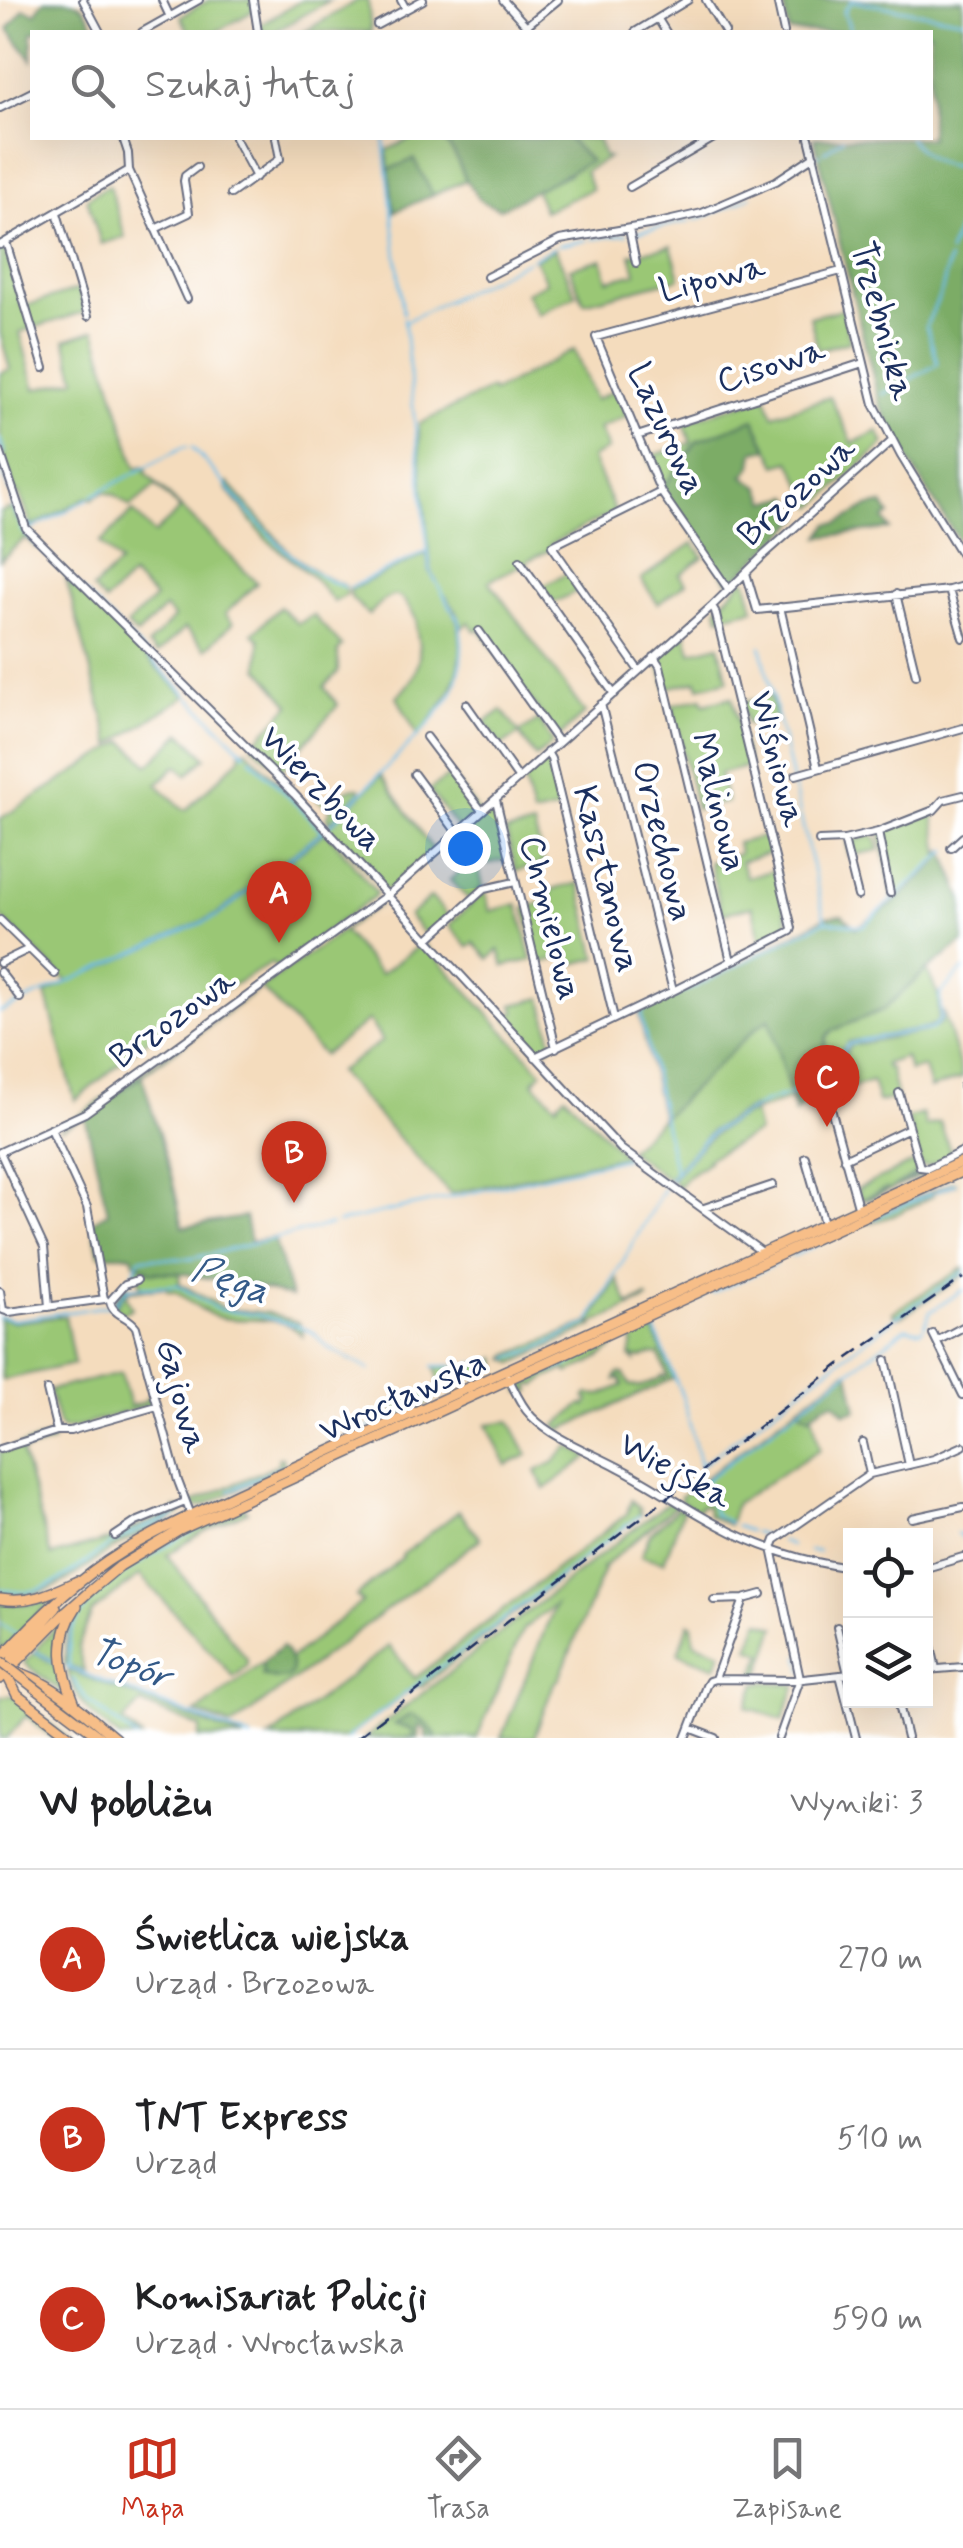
<!DOCTYPE html>
<html lang="pl">
<head>
<meta charset="utf-8">
<style>
	body { margin:0; font-family:Mynerve,sans-serif; background:#f2f2f2; color:#202124 }
	.controls { position:absolute; right:30px; bottom:30px; display:grid; overflow:hidden; border-radius:0px; box-shadow:0 10px 40px #0002 }
	.controls button { width:90px; height:90px; display:grid; place-items:center; padding:0; border:0; border-bottom:2px solid #e0e0e0; background:#fff; color:#202124; font:50px sans-serif }
	.you { position:absolute; left:465px; top:848px; width:35px; height:35px; margin:-25px; border:8px solid #fff; border-radius:50%; background:#1a73e8; box-shadow:0 0 0 15px #1a73e833 }
	.badge { display:grid; place-items:center; width:65px; height:65px; border-radius:50%; background:#c8321e; color:#fff; font-size:32px; font-weight:700 }
	.pin { position:absolute; translate:-50% -82px; filter:drop-shadow(0 2px 5px #0008) }
	.pin::after { content:''; position:absolute; top:52px; width:35px; height:30px; background:inherit; clip-path:polygon(0 0,100% 0,50% 100%) }
	.list { margin:0; padding:0; list-style:none }
	h2 { display:flex; justify-content:space-between; align-items:center; height:130px; margin:0; padding:0 40px; font-size:42px }
	h2 small { font-size:32px; font-weight:400; color:#757577 }
	.list li { display:grid; grid-template-columns:65px 1fr auto; gap:30px; align-items:center; box-sizing:border-box; height:180px; padding:0 40px; border-top:2px solid #e0e0e0 }
	.list b { display:block; font-size:38px; white-space:nowrap }
	.list p { margin:0; font-size:32px; white-space:nowrap; color:#757577 }
	.list em { font-size:32px; font-style:normal; color:#757577 }
	.icon { flex:none; width:55px; height:55px; fill:none; stroke:currentColor; stroke-width:2; stroke-linecap:round; stroke-linejoin:round }
	.map { position:relative; flex:none; width:963px; height:1738px; overflow:hidden }
	.search { position:absolute; background:#fff; box-shadow:0 10px 40px #0002; left:30px; right:30px; top:30px; height:110px; display:flex; align-items:center; gap:25px; box-sizing:border-box; padding:0 35px; border-radius:0px; color:#757577; font-size:38px }
	.sheet { height:670px; background:#fff }
	nav { display:flex; justify-content:space-around; align-items:center; box-sizing:border-box; height:140px; border-top:2px solid #e0e0e0; background:#fff; font-size:28px; color:#757577 }
	nav a { display:grid; justify-items:center; gap:5px }
	nav .on { color:#c8321e }
	.map>svg:first-child { display:block }
</style>
</head>
<body>
<div class="map">
<svg width="963" height="1738" viewBox="0 0 963 1738">
	<rect width="100%" height="100%" fill="#fff"/>
	<filter id="ink" filterUnits="userSpaceOnUse"><feTurbulence type="fractalNoise" baseFrequency=".01" numOctaves="2"/><feDisplacementMap in="SourceGraphic" scale="20" xChannelSelector="R" yChannelSelector="G"/><feConvolveMatrix kernelMatrix="1 2 1 2 8 2 1 2 1" color-interpolation-filters="sRGB"/></filter>
	<filter id="wash" filterUnits="userSpaceOnUse"><feTurbulence type="fractalNoise" baseFrequency=".0048" numOctaves="4" result="noise"/><feDisplacementMap in="SourceGraphic" scale="40" xChannelSelector="R" yChannelSelector="G"/><feGaussianBlur stdDeviation="2.25" result="paint"/><feColorMatrix in="noise" values="0 0 0 0 0 0 0 0 0 0 0 0 0 0 0 0 0 1.4 0 .05"/><feComposite in="paint" operator="in"/></filter>
	<g filter="url(#wash)">
		<rect width="100%" height="100%" fill="#f4dcbd"/>
		<path fill="#9ac775" stroke="#5a7b6a" stroke-width="2.5" d="M209 0H252L253 11 216 32H189L181 16Z
			M302 0H330L274 32H261L260 25Z
			M358 0H368L371 32H304Z
			M413 138H442L455 155 466 180 433 195 414 160 389 169 387 150Z
			M567 138H597L604 157 608 158 585 171 592 189 544 211 535 189 569 174V139Z
			M109 185 125 237 101 244 87 198Z
			M4 246 22 307 79 289 85 312 20 332 35 389 76 379 65 340 95 330 136 468 143 466 147 469 145 472 257 583 225 614 233 623 206 649 185 628 157 654 148 645 174 618 165 608 137 635 127 625 155 598 132 576 105 602 93 589 120 563 100 543 133 511 154 534 180 510 156 485 130 507 115 495 104 492 92 499 88 497 32 527 19 493 16 494 0 445V373L10 369 0 333V248Z
			M671 246 680 278 584 303 570 268 602 259 608 280 636 273 631 254Z
			M555 249 576 295 538 314 526 293 546 282 535 259Z
			M843 309 850 341 818 350 810 317Z
			M574 350 595 400 617 389 627 416 599 428 608 449 592 458 615 512 550 544 552 549 527 561 528 566 524 569 521 565 489 581 585 713 558 738 479 628 475 631 469 622 462 628 457 613 445 595C448 604 455 613 458 623 470 670 446 703 418 736L397 697C412 682 421 668 419 645 418 635 415 630 417 621 400 588 393 589 369 615L352 599 349 590 427 553 429 571 438 584 431 571 419 447V424L491 389 493 392Z
			M766 396 773 415 830 397 853 443 878 431 884 444 814 507 790 461 777 465 754 420 697 441 662 489 649 457 691 443 684 422Z
			M228 483 292 555 322 576 345 586 346 595 334 602 315 579 265 538 226 488Z
			M12 508 17 520 20 519 40 543 36 548 26 538 0 560V512Z
			M693 543 703 557 680 574 686 583 658 604 641 579Z
			M568 573 579 590 553 603 542 587Z
			M66 579 186 696 111 745Z
			M743 580 747 581 754 609 719 617 717 608Z
			M280 607 298 624 313 615 342 646 338 651V672L324 687 338 705 281 771 252 745 290 705 259 668 260 640 253 633Z
			M686 633 691 652 719 645 728 680 699 687 697 681 667 688 658 658Z
			M771 696 775 717 747 724 741 703Z
			M732 697 749 766 720 774 727 802 696 809 672 705 702 698 704 704Z
			M502 710 519 733 539 720 553 743 536 757 519 734 501 746 485 722Z
			M181 733 206 757 187 775 177 765 157 784 183 809H187L240 758V752L246 749 324 829 216 915 94 971 218 916 326 831 376 892 375 896 276 968 272 963 210 998 184 1009 75 1101 46 994 68 982 0 916V819L124 741 149 765Z
			M547 760 559 809 533 815 524 780Z
			M381 775 433 850 389 890 383 888 328 828Z
			M451 775 479 812 461 828H457L429 790Z
			M355 788H360V792L330 822 327 817 331 808 318 800 316 795 319 793 333 805 339 793Z
			M489 809 496 811 508 859 478 866 483 886 469 900 450 880 475 857 468 829Z
			M933 813 940 853 939 860 894 903 881 836 883 831Z
			M534 826 544 863 516 871 506 832Z
			M766 836 770 853 741 861 746 877 776 870 789 927 761 942 752 906 722 914 709 862 739 854 737 843Z
			M871 836 876 837 879 850 849 856 847 842Z
			M579 883 597 958 569 965 566 957 539 963 525 908 552 900 550 890Z
			M485 891 490 911 518 904 532 960 504 966 499 950 489 959 474 943 468 947 449 925Z
			M431 897 449 917 428 933 423 932 409 916Z
			M380 904 343 931 380 974 423 943 542 1072 533 1082 556 1105 565 1095 625 1156 450 1194 338 1072 382 1041 369 1020 323 1055 261 988 85 1117 59 1130Z
			M927 970 939 997 938 1022 928 1028 848 1042 827 1069 824 1053 826 1037 833 1030 883 1010Z
			M542 998 552 1042 549 1048 536 1050 507 1019 515 1012 513 1005Z
			M943 1011 963 1078 930 1089 924 1067 909 1071 905 1057 885 1064 887 1068H890L897 1098 878 1102 872 1081 853 1087 833 1100 834 1095 827 1077 851 1045 926 1031 936 1027 941 1023Z
			M770 1018 790 1094 798 1110 795 1113 790 1099 755 1111 752 1107 711 1131 668 1179 628 1150 756 1028Z
			M753 1112 758 1132 707 1159 708 1162 688 1176 678 1187 671 1180C697 1149 714 1127 753 1112Z
			M922 1114 926 1126 940 1122 950 1151 963 1145V1149L928 1166H921L908 1118Z
			M963 1154V1158L865 1201 888 1188 861 1200 857 1189 915 1162 917 1167 916 1174 893 1187Z
			M954 1181 956 1184 932 1193 933 1196C913 1205 891 1220 869 1222V1218L872 1222 875 1220 872 1217Z
			M138 1264 151 1272 180 1273 179 1283 225 1309 268 1313 299 1323 303 1331 301 1332 303 1337C283 1310 246 1325 217 1317 203 1313 188 1299 175 1291H168L166 1287 129 1291 126 1296 132 1308 122 1313 113 1306 118 1303 126 1290 113 1304 114 1299 127 1284V1289L141 1287 138 1276 135 1273Z
			M963 1268V1276L901 1317H894L893 1312Z
			M617 1279 629 1305 647 1297 648 1299 593 1324 591 1321Z
			M65 1316 74 1364 2 1380 0 1318 14 1322Z
			M588 1323 593 1326 514 1363 506 1359 509 1355Z
			M651 1325 674 1378 561 1430 556 1426 582 1404 586 1406 589 1400 585 1398 588 1394 601 1395 623 1385 620 1378 615 1380 616 1376 620 1373 624 1374 630 1385 640 1387 661 1378 662 1376 664 1378 668 1376 659 1355C650 1351 643 1361 634 1357L635 1361 630 1357 635 1331Z
			M631 1326C616 1351 595 1361 568 1373L566 1369 544 1379 536 1386 534 1384 529 1386 531 1391 526 1393 520 1392V1383L524 1378 566 1362 577 1353Z
			M497 1358 498 1366 443 1390 426 1404 399 1415 392 1408 398 1404 401 1407 408 1404 407 1400 415 1396 418 1399 426 1391 429 1395 438 1391 436 1386 440 1384 435 1367H465L493 1361 494 1359Z
			M121 1373 130 1406 144 1402 150 1394 152 1404 74 1428 62 1429 58 1424 49 1390Z
			M799 1406 801 1411 809 1416 812 1414 820 1449 736 1503 729 1525 708 1515 707 1506 702 1505 697 1510 681 1501V1496Z
			M510 1421 528 1455 506 1465 487 1424Z
			M51 1436 53 1442 22 1452 51 1556 116 1538 130 1530 175 1512V1508L181 1509V1513C164 1527 138 1533 119 1545 78 1569 52 1603 0 1595V1452Z
			M569 1446 588 1457 545 1489 536 1471 554 1462Z
			M282 1457 284 1462 282 1468 205 1505 193 1507 189 1504 279 1464 278 1458Z
			M631 1500 640 1509 638 1511 641 1514 421 1687 418 1685 346 1738H269L389 1646 415 1678 627 1514Z
			M670 1501 675 1506 602 1568 604 1569 559 1679 554 1683 534 1738H501L555 1605 523 1629 477 1738H436L435 1733 423 1720 412 1730 414 1738H365Z
			M241 1504 247 1511 201 1533 167 1555 247 1659V1666L234 1677 140 1575 92 1612 78 1647 84 1671 65 1666C65 1647 66 1630 77 1613 104 1570 195 1525 241 1504Z
			M678 1508 683 1509 682 1513 664 1562 641 1556 650 1534Z
			M459 1511 480 1539 232 1726 196 1713 263 1662V1675L290 1659 362 1602 356 1596 403 1557 402 1555Z
			M56 1596 5 1648H0V1603L32 1604Z
			M67 1615 55 1661 36 1651 39 1645Z
			M759 1621 776 1627 760 1673 761 1677 753 1676 763 1653 749 1648Z
			M689 1623 692 1624 694 1642 721 1652 716 1667 678 1653Z
			M35 1652 58 1667 56 1671 59 1673 71 1699 25 1664 24 1662Z
			M67 1671H71L244 1738H199L201 1728 141 1703 123 1722 142 1738H137L131 1733 135 1738H120C90 1713 81 1709 67 1671Z
			M768 1682 796 1685 783 1720 747 1707 756 1683Z
			M11 1695 18 1699 68 1738H53L26 1716 7 1738H0V1697Z"/>
		<path fill="#7bac66" stroke="#4b6e62" stroke-width="2.5" d="M45 0C84 0 80 0 98 32H32V60L8 29 24 9 35 13Z
			M783 0H963V548L911 464 880 405 814 138H930V32H789Z
			M442 138H567L590 161 500 209 481 201 476 195 466 180 455 155Z
			M414 159 433 195 394 212 389 169Z
			M754 419 768 449 754 452 752 466 744 476 761 488 767 502 790 496 802 517 730 584 662 489 697 441Z
			M883 504 890 515 884 519 890 529 820 537 829 524 839 523 867 507Z
			M944 850 963 901V943L927 970 883 1010 833 1030 826 1037 824 1053 829 1074 827 1077 834 1095 833 1100 826 1103 818 1096 798 1110 790 1094 769 1019 756 1028 662 1119 639 1012 725 972 826 917 842 915 856 928 894 903 939 860 940 853Z
			M142 1076 172 1178 183 1227 245 1217 250 1242 274 1238 291 1297 253 1286 180 1273 151 1272 140 1264 134 1263 132 1255H99L92 1222 108 1212 85 1117Z
			M846 1372 849 1373 857 1410 845 1413 834 1402 824 1405 809 1416 801 1411 799 1406Z
			M282 1646C289 1654 301 1679 280 1679 274 1680 268 1676 262 1675L263 1662Z
			M412 1714C421 1719 434 1728 436 1738H426V1730L418 1725 419 1738H414L412 1730 394 1724Z"/>
		<g fill="none" stroke-linecap="round" stroke-linejoin="round">
			<path stroke="#6ebfe9" stroke-width="2.5" d="M851 32 844 11 852 1 963 20
				M384 138 403 313
				M909 138C925 158 937 166 963 167
				M824 152 843 138
				M818 155H819
				M736 204 751 196
				M695 220 733 205
				M633 233 689 221
				M592 239 627 234
				M559 245 587 240
				M949 253 963 217
				M531 259 555 247
				M406 321 527 261
				M883 394 938 364 926 326 942 290 949 260
				M0 439 4 453
				M192 448C238 494 282 566 345 587
				M0 463 9 492
				M92 496 183 447H187
				M11 499 23 531 187 695
				M71 508 88 499
				M27 523 31 529 34 528 68 510
				M349 588 427 551
				M761 646 825 921
				M190 698 245 753
				M250 758 323 831
				M328 827 430 723 451 696 456 684 461 664 462 645 460 623 430 571 404 318
				M0 1012 217 916 323 831
				M675 1172 641 1016 643 1010 702 983 825 921 863 926 948 850
				M669 1180 703 1141 714 1131 765 1102 809 1088 837 1061 847 1045 862 1040 932 1029 941 1019 940 994 963 970
				M936 1191 955 1183
				M874 1218 932 1193
				M337 1223 625 1158
				M791 1257 854 1227
				M131 1279 139 1259 142 1258 190 1259 331 1225
				M712 1293 775 1264
				M69 1312 113 1305 128 1288 178 1285 216 1309 262 1316 298 1326 313 1332 327 1347 370 1370
				M0 1317 14 1320 67 1312
				M895 1318 963 1273
				M590 1320 664 1188
				M652 1322 683 1398 701 1468
				M643 1326 703 1297
				M925 1326 930 1312 963 1290
				M510 1358 539 1348 588 1324
				M468 1365 493 1360
				M433 1366H463
				M521 1387 525 1380 570 1364 586 1350 625 1332
				M402 1412 433 1396
				M344 1439 385 1420
				M298 1460 335 1443
				M700 1463H704L892 1320
				M229 1491 281 1467
				M730 1523 714 1514 705 1481 707 1479 906 1328 920 1331 923 1329
				M736 1526 749 1531
				M754 1532 767 1536
				M957 1534 961 1535 963 1539
				M781 1541 791 1546
				M809 1551H819
				M1 1589C44 1604 78 1565 112 1544 132 1532 154 1524 176 1516
				M0 1623 18 1636
				M35 1651 58 1664
				M799 1656 801 1663
				M66 1667 251 1738
				M802 1667 803 1670
				M69 1669C69 1655 67 1643 72 1630 87 1587 174 1541 213 1520
				M73 1679 87 1700 136 1738
				M347 1738 639 1516"/>
		</g>
	</g>
	<g filter="url(#ink)">
		<g fill="none" stroke-linecap="round" stroke-linejoin="round">
			<defs>
				<path id="minor" d="M83 0 100 32
					M162 0 170 17
					M253 0 258 32
					M401 0 406 9
					M503 0 532 32
					M706 0 725 32
					M777 0 784 32
					M658 19 666 32
					M377 25 423 0
					M526 26 558 0
					M142 32 199 0
					M635 32 688 0
					M0 108 32 92
					M123 138 128 153 129 170 187 299
					M235 138 256 177
					M809 138 874 404 901 456 963 557
					M630 187 714 138
					M231 194 280 159 276 138
					M57 213 88 316
					M155 229 189 213 184 181 185 176 197 167
					M629 229 636 263
					M6 242 44 368
					M0 245 129 170
					M487 277 560 240 654 224 702 213 776 181 814 156
					M637 436 863 363
					M0 451 26 528 294 794 621 1149 762 1252
					M520 561 614 694
					M746 573 757 610 949 590 963 586
					M729 590 661 492 596 337 841 271
					M949 590 963 638
					M896 594 916 675
					M780 607 818 768
					M479 631 558 742
					M654 657 660 666 731 961
					M639 671 552 546 661 492
					M466 704 519 779
					M601 704 673 991
					M426 737 482 811
					M547 752 551 759 614 1018
					M414 774 458 834
					M796 775 963 728
					M496 800 556 1048
					M819 841 844 840
					M951 848 963 837
					M890 893 878 832 934 810 943 800 963 795
					M858 896 844 840 878 832
					M0 920 55 974
					M427 940 484 889 515 882
					M0 963 29 949
					M0 972 20 998
					M535 1057 673 991 791 931 792 928 715 611 712 606
					M963 1086V1087
					M899 1093 920 1167 928 1168 963 1151
					M830 1105 859 1210
					M51 1129 87 1207 104 1299
					M0 1152 85 1113 390 893 712 606 765 554 892 441
					M0 1152 44 1247 49 1307
					M805 1157 824 1223
					M844 1159 907 1129
					M704 1208 773 1185
					M137 1280 125 1284 110 1301C113 1316 128 1315 136 1327L178 1481 191 1515
					M0 1291 3 1310 9 1312 105 1299
					M933 1334 963 1395
					M937 1341 963 1327
					M886 1360 909 1465
					M508 1377C515 1391 521 1406 532 1417 554 1439 590 1452 618 1467 653 1485 684 1507 718 1525 758 1547 806 1562 850 1568
					M47 1390 57 1431
					M863 1443 870 1474
					M0 1449 57 1431H70L157 1406
					M912 1518 963 1507
					M115 1536 136 1522 185 1502
					M772 1548 775 1540 870 1474 934 1459 963 1446
					M772 1548 800 1679 779 1738
					M926 1568 963 1557
					M714 1600 744 1599 762 1594
					M926 1622 936 1669
					M837 1627 848 1674
					M926 1670 963 1667
					M840 1675 856 1738
					M715 1679 794 1680 850 1674
					M715 1679 744 1599
					M898 1700 907 1738
					M690 1728 716 1738
					M686 1738 706 1686 709 1681 715 1679"/>
				<path id="major" d="M0 1599C30 1604 51 1593 77 1581
					M56 1608 13 1656 8 1677 17 1695 73 1738
					M0 1659C36 1619 76 1580 122 1552 160 1528 201 1511 240 1492L963 1161
					M0 1668C44 1674 81 1710 115 1738
					M0 1679 65 1613 91 1590 120 1566 180 1530 963 1171
					M44 1695 101 1738
					M75 1704C61 1670 55 1638 77 1606"/>
			</defs>
			<use href="#minor" stroke="#676c7f" stroke-width="10"/>
			<use href="#major" stroke="#676c7f" stroke-width="12"/>
			<use href="#minor" stroke="#fff" stroke-width="6"/>
			<use href="#major" stroke="#f7be88" stroke-width="9"/>
			<path stroke="#1b2f5e" stroke-width="2.5" stroke-dasharray="15 8" stroke-linecap="butt" d="M356 1738 848 1358 963 1278"/>
			<defs>
				<path id="major-bridge" d="M0 1661 44 1695"/>
			</defs>
			<use href="#major-bridge" stroke="#676c7f" stroke-width="12" stroke-linecap="butt"/>
			<use href="#major-bridge" stroke="#f7be88" stroke-width="9"/>
		</g>
	</g>
	<g text-anchor="middle" dominant-baseline="central" stroke-width="8" stroke-linejoin="round" paint-order="stroke">
		<g font-size="35" fill="#1b2f5e" stroke="#fff">
			<text transform="translate(712 279) rotate(-14)">Lipowa</text>
			<text transform="translate(882 321) rotate(75)">Trzebnicka</text>
			<text transform="translate(771 366) rotate(-18)">Cisowa</text>
			<text transform="translate(666 429) rotate(65)">Lazurowa</text>
			<text transform="translate(797 492) rotate(-42)">Brzozowa</text>
			<text transform="translate(777 759) rotate(76)">Wiśniowa</text>
			<text transform="translate(321 789) rotate(46)">Wierzbowa</text>
			<text transform="translate(718 802) rotate(76)">Malinowa</text>
			<text transform="translate(662 841) rotate(76)">Orzechowa</text>
			<text transform="translate(606 879) rotate(76)">Kasztanowa</text>
			<text transform="translate(550 918) rotate(76)">Chmielowa</text>
			<text transform="translate(173 1019) rotate(-36)">Brzozowa</text>
			<text transform="translate(181 1396) rotate(75)">Gajowa</text>
			<text transform="translate(403 1397) rotate(-24)">Wrocławska</text>
			<text transform="translate(675 1471) rotate(29)">Wiejska</text>
		</g>
		<g font-size="38" font-style="italic" fill="#345a88" stroke="#fff">
			<text transform="translate(230 1281) rotate(19)">Pęga</text>
			<text transform="translate(130 1665) rotate(21)">Topór</text>
		</g>
	</g>
</svg>
<div class="controls">
<button><svg class="icon" aria-label="locate" viewBox="0 0 24 24"><circle cx="12" cy="12" r="6"/><path d="M12 2v4M12 18v4M2 12h4M18 12h4"/></svg></button>
<button><svg class="icon" aria-label="layers" viewBox="0 0 24 24"><path d="M12 4l9 5-9 5-9-5zM3 14l9 5 9-5"/></svg></button>
</div>
<div class="you"></div>
<div class="pin badge" style="left:279px;top:943px">A</div>
<div class="pin badge" style="left:294px;top:1203px">B</div>
<div class="pin badge" style="left:827px;top:1127px">C</div>
<div class="search"><svg class="icon" aria-label="search" viewBox="0 0 24 24"><circle cx="10" cy="10" r="6"/><path d="M15 15l6 6"/></svg>Szukaj tutaj</div>
</div>
<section class="sheet">
<h2>W pobliżu<small>Wyniki: 3</small></h2>
<ul class="list">
<li><span class="badge">A</span><div><b>Świetlica wiejska</b><p>Urząd · Brzozowa</p></div><em>270 m</em></li>
<li><span class="badge">B</span><div><b>TNT Express</b><p>Urząd</p></div><em>510 m</em></li>
<li><span class="badge">C</span><div><b>Komisariat Policji</b><p>Urząd · Wrocławska</p></div><em>590 m</em></li>
</ul>
</section>
<nav>
<a class="on"><svg class="icon" aria-label="map" viewBox="0 0 24 24"><path d="M3 6l6-2 6 2 6-2v14l-6 2-6-2-6 2zM9 4v14M15 6v14"/></svg>Mapa</a>
<a><svg class="icon" aria-label="directions" viewBox="0 0 24 24"><path d="M12 3l9 9-9 9-9-9zM9 14v-3h6M13 9l2 2-2 2"/></svg>Trasa</a>
<a><svg class="icon" aria-label="saved" viewBox="0 0 24 24"><path d="M7 4h10v16l-5-4-5 4z"/></svg>Zapisane</a>
</nav>
</body>
</html>
